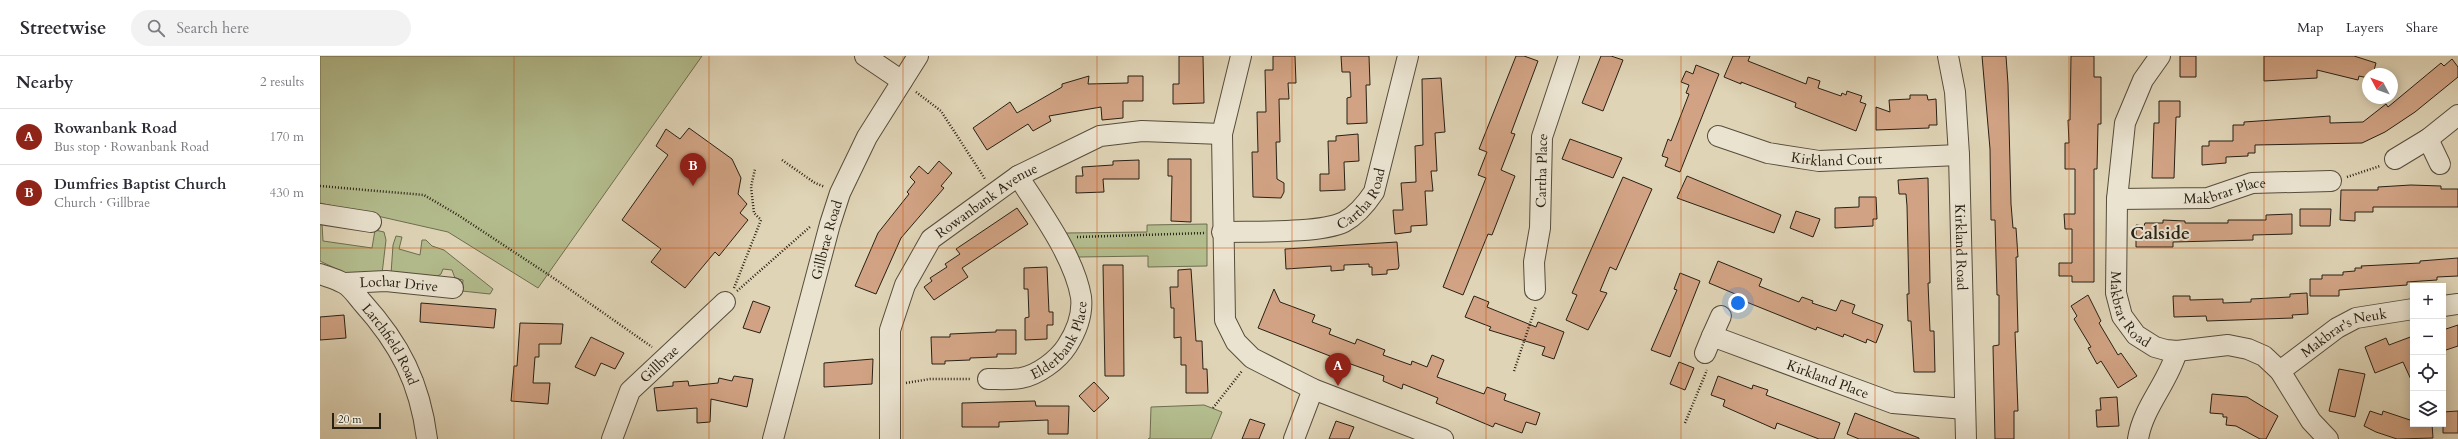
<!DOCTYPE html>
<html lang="en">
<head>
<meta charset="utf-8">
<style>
	body { margin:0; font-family:Cardo,serif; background:#f2f2f3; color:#2b2b33 }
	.controls { position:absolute; right:12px; bottom:12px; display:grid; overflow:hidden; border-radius:0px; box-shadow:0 2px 10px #0003 }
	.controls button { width:36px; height:36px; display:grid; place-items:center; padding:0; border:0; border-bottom:1px solid #e1e1e2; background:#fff; color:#2b2b33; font:20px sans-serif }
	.compass { position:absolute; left:2042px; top:12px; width:36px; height:36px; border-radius:50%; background:#fff; box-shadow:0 2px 10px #0003; rotate:311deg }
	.scale { position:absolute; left:12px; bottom:10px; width:49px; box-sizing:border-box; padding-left:4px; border:2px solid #292014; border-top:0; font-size:11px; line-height:14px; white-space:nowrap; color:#292014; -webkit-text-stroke:3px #eae3d0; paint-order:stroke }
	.you { position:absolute; left:1418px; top:247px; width:14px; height:14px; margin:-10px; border:3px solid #fff; border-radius:50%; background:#1a73e8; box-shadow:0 0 0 6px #1a73e833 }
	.badge { display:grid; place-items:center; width:26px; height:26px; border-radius:50%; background:#8f2418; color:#fff; font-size:13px; font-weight:700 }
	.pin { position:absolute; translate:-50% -33px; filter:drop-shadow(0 1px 2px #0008) }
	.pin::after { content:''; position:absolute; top:21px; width:14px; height:12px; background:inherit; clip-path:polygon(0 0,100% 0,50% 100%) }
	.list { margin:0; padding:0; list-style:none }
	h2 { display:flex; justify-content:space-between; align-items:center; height:52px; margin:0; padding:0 16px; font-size:17px }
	h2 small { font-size:13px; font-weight:400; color:#7c7c81 }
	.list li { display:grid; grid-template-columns:26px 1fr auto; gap:12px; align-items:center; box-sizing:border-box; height:56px; padding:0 16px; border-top:1px solid #e1e1e2 }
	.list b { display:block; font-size:15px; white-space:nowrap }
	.list p { margin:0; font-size:13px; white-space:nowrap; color:#7c7c81 }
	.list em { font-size:13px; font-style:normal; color:#7c7c81 }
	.icon { flex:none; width:22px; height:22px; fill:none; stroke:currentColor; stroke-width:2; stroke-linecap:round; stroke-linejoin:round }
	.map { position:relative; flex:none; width:2138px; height:383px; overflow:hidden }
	header { display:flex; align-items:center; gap:24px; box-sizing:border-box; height:56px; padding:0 20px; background:#fff; border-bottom:1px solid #e1e1e2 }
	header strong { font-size:19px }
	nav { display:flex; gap:22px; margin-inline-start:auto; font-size:14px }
	.search { width:280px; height:36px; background:#f2f2f3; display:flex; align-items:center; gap:10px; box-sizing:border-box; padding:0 14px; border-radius:22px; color:#7c7c81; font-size:15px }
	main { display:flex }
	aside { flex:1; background:#fff }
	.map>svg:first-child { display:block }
</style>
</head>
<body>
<header>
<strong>Streetwise</strong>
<div class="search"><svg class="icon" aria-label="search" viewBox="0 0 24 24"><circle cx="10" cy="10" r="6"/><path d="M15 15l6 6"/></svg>Search here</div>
<nav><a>Map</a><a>Layers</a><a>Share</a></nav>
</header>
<main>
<aside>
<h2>Nearby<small>2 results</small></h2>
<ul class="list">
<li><span class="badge">A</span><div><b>Rowanbank Road</b><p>Bus stop · Rowanbank Road</p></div><em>170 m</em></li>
<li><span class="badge">B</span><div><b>Dumfries Baptist Church</b><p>Church · Gillbrae</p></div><em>430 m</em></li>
</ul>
</aside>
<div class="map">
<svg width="2138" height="383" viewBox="0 0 2138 383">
	<rect width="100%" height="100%" fill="#dfd4b6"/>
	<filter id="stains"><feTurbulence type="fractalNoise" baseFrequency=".005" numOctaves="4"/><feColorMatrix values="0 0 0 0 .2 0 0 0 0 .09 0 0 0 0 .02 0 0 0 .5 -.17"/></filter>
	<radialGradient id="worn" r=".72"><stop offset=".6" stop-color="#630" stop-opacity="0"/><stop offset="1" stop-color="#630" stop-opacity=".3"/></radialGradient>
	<path fill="#b3bc8d" stroke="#6e6e50" d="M0 0H382L218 232 128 176 0 147Z
		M0 168H2L3 185 52 192 55 174 64 176 66 184 62 218 33 221 0 205Z
		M887 168V210L828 211V200L758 201 746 177 827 176V169Z
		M76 180 82 181 79 193 100 199 102 184H106L112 190 124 194 173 233 170 238 142 235 143 224 135 222 132 214 123 213 121 218 116 221 71 218 73 189Z
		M884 349 902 356 891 383H828L830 382 831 351Z"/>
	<path fill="#d1a384" stroke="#292014" d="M859 0H883L884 47 853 48V28H859Z
		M953 0H975L976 27H968L969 43H959L960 86H956L957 123 964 127V136L961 142 933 141 932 96H938L937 56H946L945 14H953Z
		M1021 0H1049L1050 29H1046L1047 67 1027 68V42L1031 41 1030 16H1022Z
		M1196 0H1204L1218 5 1191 77 1195 78 1181 114 1195 120 1172 179 1168 178 1143 239 1123 231 1166 122 1158 119 1167 96 1159 93Z
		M1281 0H1291L1303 4 1283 55 1262 47Z
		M1413 0H1430L1428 5 1486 28 1488 21 1500 25 1498 32 1521 40 1522 37 1526 39 1527 35 1542 40 1540 46 1546 48 1536 75 1475 51 1476 47 1421 26V28L1404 21Z
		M1662 0H1686L1688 28 1691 148 1693 172H1696L1698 201H1696L1698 276H1695L1698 355H1694V383H1675L1673 290 1679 289V239H1677L1675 164H1671L1670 93Z
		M1751 0H1774V21H1781V68H1778L1777 113H1774V226H1752V220H1739V207H1752V173H1745L1744 158H1755V113H1745V87H1749L1748 64H1750Z
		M1860 0H1876V21H1860Z
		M1944 0H2034L2056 7 2053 18H2048V22L2039 20 2038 24 1997 14V22L1944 25Z
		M2132 3 2138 11V21L2095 56 2065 76 2042 87 1935 89V97H1928V100L1906 101V107L1882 109V90H1889V85H1913V69H1924V66L2010 60V67L2043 66 2066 48 2068 51 2121 7 2124 10Z
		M1376 9 1399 18 1360 116 1345 110 1348 102 1342 100 1348 83 1351 85 1369 38 1366 37 1369 29 1361 26 1366 15 1373 18Z
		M769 20 768 28 808 27V20H823V45H803V62L782 64 781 51 729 60 731 65 713 75 708 68 667 94 653 72 690 46 697 57 742 31V28Z
		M1121 22 1125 76 1115 77 1117 115H1111L1113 135H1105L1107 169 1091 170V176L1075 178 1073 154H1083L1081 127 1096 126 1095 90 1103 89 1102 23Z
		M1590 39H1607L1608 44 1616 43 1617 69H1609V72L1556 74V51L1570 56 1569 44 1590 43Z
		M1839 45H1860V61H1856L1854 122H1832L1834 67H1839Z
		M369 72 412 103 421 122 418 138 427 148 420 157 428 164 399 200 395 196 365 232 331 206 341 193 302 164 348 99 336 90 346 73 360 83Z
		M1038 78 1039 105 1024 106 1025 134 1000 135V118H1009L1008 85H1016V80Z
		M1250 83 1302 102 1293 122 1242 103Z
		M848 103H871V166L851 165 852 120H848Z
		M819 104V123H783L784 136 756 137V120H763L762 111 793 109V105Z
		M619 105 632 117 621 130 624 132 581 182 556 238 535 230 558 177 589 138 587 136 595 126 590 121 599 110 608 118Z
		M1367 120 1461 159 1454 177 1357 142Z
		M1303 121 1332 133 1296 214 1290 211 1280 235 1287 237 1268 274 1246 264 1257 239 1252 237Z
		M1608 122 1610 227H1608L1610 275H1614L1615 316H1594L1591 265H1588L1587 238H1589L1587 150 1586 138H1579L1578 124Z
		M2091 129 2121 130V133H2138V151H2053V156H2035V165L2020 164 2021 134H2058V131Z
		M1539 141H1556L1557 163H1553V170L1515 172V152L1539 151Z
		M697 152 708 168 642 212 648 221 614 244 604 231 612 225 610 222 627 211 625 208 640 198 636 193Z
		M1980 153H2011L2010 170H1980Z
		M1476 155 1500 163 1493 181 1470 172Z
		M1972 158V178L1933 179V184L1853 186V191H1816V169L1824 170 1825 167H1843V164L1865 165V167H1908V164H1946V159Z
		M1077 186 1079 210 1078 213 1067 214V218L1052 219V211H1049V208L1024 209V214L1011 215V210L966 213 965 193Z
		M2138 202V220L2117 221V224L2087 226V229L2019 234V240H1990V223H2002V219H2023V216L2035 215V212H2042L2041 210 2100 207V205Z
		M1398 205 1442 223 1439 230 1479 246 1482 241 1493 245 1492 247 1516 255 1521 244 1535 249 1532 257 1563 269 1556 287 1547 283 1546 287 1524 278 1523 281 1497 271 1496 274 1419 243 1420 240 1389 227Z
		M783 209H803L804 320H785Z
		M727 211 729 256H733V269H727V283L705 284V262L709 261 708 233H704V212Z
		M871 213 876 285H882L883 313H887L888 337H866V309H861V281L854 282V252H851L850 231H858V214Z
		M1360 217 1380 225 1350 301 1331 294 1357 234 1354 233Z
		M954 233 960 246 995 259 992 266 1011 273 1009 278 1035 288 1037 283 1065 294 1063 299 1091 309 1092 305 1107 311 1112 299 1124 304 1117 321 1164 338 1167 331 1186 338 1184 344 1220 357 1216 369 1206 366 1202 377 1175 367 1173 371 1116 347 1118 342 1083 328 1082 333 1063 325 1064 320 1028 307 1027 311 1009 304 1010 300 938 272Z
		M1987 237 1988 258 1972 259 1973 262 1887 265 1886 260 1854 261 1853 240H1870V244L1903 243V247L1931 246V243L1970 241V238Z
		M1768 239 1781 265 1779 267 1798 299 1801 297 1817 320 1798 332 1781 305 1777 308 1768 292 1771 291 1754 263 1757 260 1751 250Z
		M1154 240 1169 246 1167 251 1216 271 1218 266 1244 276 1234 303 1222 299 1225 291 1169 274 1171 271 1145 261Z
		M433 245 450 251 440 277 423 272Z
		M101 247 176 253 174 272 100 266Z
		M24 259 26 282 0 284V261Z
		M200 267 243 268 241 288H219V301H215L213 327H230L228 348 191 345 194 310H197Z
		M2138 269V290L2123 295V274Z
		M676 274H696V298H677V301L650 302V304L625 305V308H612L611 281H630V278L676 276Z
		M2093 280V328L2083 306 2055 317 2045 291 2066 282 2069 289Z
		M271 281 304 297 295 313 281 307 275 320 255 311Z
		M553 303 552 328 504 331V307Z
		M1359 306 1374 312 1365 334 1350 328Z
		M2019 313 2045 318 2035 361 2009 355Z
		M414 320 433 323 427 351 391 343 390 366 377 367V352L337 355 334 332 353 330V326L368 325 369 330 398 327 399 322 412 325Z
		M1398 320 1432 333 1433 329 1448 334 1446 339 1520 367 1514 383H1499L1457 367 1455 373 1403 350 1405 344 1391 339Z
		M774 326 789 342 774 356 759 340Z
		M1892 338 1927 341 1958 360 1946 383H1940L1916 370 1906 369 1907 361H1903V358L1890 357Z
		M1797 341 1799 370 1777 371 1776 354H1781L1780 342Z
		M715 345 716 350H749L748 378H728V364L679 366V371H642V347Z
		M2050 355 2062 359 2063 355 2093 365V368H2112L2113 382 2077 383 2056 376 2044 370Z
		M2138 355V377H2123V356Z
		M1535 357 1599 382V383H1539L1527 378Z
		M930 363 945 368 939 383H922Z
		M1016 365 1034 371 1029 383H1009Z"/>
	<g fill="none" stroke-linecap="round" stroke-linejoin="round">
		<defs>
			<g id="minor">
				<path d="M545 0 582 25"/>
				<path d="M921 0 902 78 905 264 916 286 932 302 993 333 1123 383"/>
				<path id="s1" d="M1628 0 1635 36 1639 99 1646 383"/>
				<path id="s2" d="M1840 0 1823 24 1805 67 1797 143 1796 237 1802 260 1816 279 1835 291 1846 294 1857 295 1908 289 1928 293 1944 300 1960 315 1991 365 2008 383"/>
				<path id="s3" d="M1398 80 1448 97 1499 105 1639 99"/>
				<path d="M2108 83 2120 108"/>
				<path d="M2075 103 2108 83 2138 59"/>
				<path id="s4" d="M1797 143 1888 142 1932 127 2011 125"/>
				<path d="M0 158 51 166"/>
				<path id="s5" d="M902 176C932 175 999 178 1024 166 1037 159 1046 148 1054 136L1088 0"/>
				<path id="s6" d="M0 218C8 221 16 223 23 227 30 230 37 240 42 246 80 288 100 327 107 383"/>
				<path id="s7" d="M25 227 66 225 133 232"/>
				<path id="s8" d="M1215 234 1214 206 1220 172 1222 81 1249 0"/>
				<path d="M2123 250 2138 248"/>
				<path d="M1392 280 1401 260"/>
				<path id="s9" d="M1385 297 1392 280 1573 347 1645 353"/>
				<path id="s10" d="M1960 315 2017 272 2036 262 2093 253"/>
				<path id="s11" d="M668 323C678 323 690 324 701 322 718 319 738 304 747 290 756 276 763 258 761 241 754 200 720 155 698 120"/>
				<path id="s12" d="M292 383 310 335 405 246"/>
				<path id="s13" d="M453 383 510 168 520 137 547 81 598 0"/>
				<path id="s14" d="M570 383V274L585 229 611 183 698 120 780 80 822 75 902 78"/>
				<path d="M974 383 993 333"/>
				<path d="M1818 383C1823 351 1848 327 1857 295"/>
			</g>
		</defs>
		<use href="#minor" stroke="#564d3c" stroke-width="22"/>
		<path stroke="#292014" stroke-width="2.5" stroke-dasharray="1 2" stroke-linecap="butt" d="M596 36 621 55 665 123
			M462 104 495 127 505 131
			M2027 121 2060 110
			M0 130 104 139 138 159 235 223 332 291
			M757 181 886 177
			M414 232 441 164 434 157 431 131 435 113
			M417 235 491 170
			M1194 315 1216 250
			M586 327 610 323H651
			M893 352 922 315
			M1365 367 1387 314"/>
		<use href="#minor" stroke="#eae3d0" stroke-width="20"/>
	</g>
	<path fill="none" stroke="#cb500d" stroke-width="1" stroke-opacity="0.55" d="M194 0V383M389 0V383M583 0V383M777 0V383M972 0V383M1166 0V383M1361 0V383M1555 0V383M1749 0V383M1944 0V383M0 192H2138"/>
	<g text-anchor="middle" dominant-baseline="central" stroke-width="4" stroke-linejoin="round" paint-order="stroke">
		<g font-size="14" fill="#292014" stroke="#eae3d0">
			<text stroke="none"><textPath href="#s3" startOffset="122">Kirkland Court</textPath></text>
			<text stroke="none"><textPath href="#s8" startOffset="120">Cartha Place</textPath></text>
			<text stroke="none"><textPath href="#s4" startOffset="109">Makbrar Place</textPath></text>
			<text stroke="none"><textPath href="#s5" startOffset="153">Cartha Road</textPath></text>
			<text stroke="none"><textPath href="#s14" startOffset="277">Rowanbank Avenue</textPath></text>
			<text stroke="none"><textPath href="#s13" startOffset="206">Gillbrae Road</textPath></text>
			<text stroke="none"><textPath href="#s1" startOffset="192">Kirkland Road</textPath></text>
			<text stroke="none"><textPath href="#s7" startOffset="54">Lochar Drive</textPath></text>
			<text stroke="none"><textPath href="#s2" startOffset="267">Makbrar Road</textPath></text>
			<text stroke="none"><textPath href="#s11" startOffset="91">Elderbank Place</textPath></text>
			<text stroke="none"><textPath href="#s10" startOffset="76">Makbrar's Neuk</textPath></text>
			<text stroke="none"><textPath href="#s6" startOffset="103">Larchfield Road</textPath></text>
			<text stroke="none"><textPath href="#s12" startOffset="91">Gillbrae</textPath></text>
			<text stroke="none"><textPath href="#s9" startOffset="142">Kirkland Place</textPath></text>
		</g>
		<g font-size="18" font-weight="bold" fill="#292014" stroke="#eae3d0">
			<text x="1840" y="177">Calside</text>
		</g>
	</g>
	<rect width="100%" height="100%" filter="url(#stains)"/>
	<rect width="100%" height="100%" fill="url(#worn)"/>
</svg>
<div class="controls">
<button>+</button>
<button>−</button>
<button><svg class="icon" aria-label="locate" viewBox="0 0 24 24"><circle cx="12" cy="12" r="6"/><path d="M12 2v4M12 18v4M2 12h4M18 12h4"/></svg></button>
<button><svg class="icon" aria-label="layers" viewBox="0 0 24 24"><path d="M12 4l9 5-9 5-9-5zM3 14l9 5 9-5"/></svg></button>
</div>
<svg class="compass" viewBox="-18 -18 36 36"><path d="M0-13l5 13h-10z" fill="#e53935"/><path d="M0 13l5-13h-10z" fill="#7c7c81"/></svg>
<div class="scale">20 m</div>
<div class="you"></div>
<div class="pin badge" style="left:1018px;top:330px">A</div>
<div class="pin badge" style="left:373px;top:130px">B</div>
</div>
</main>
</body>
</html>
